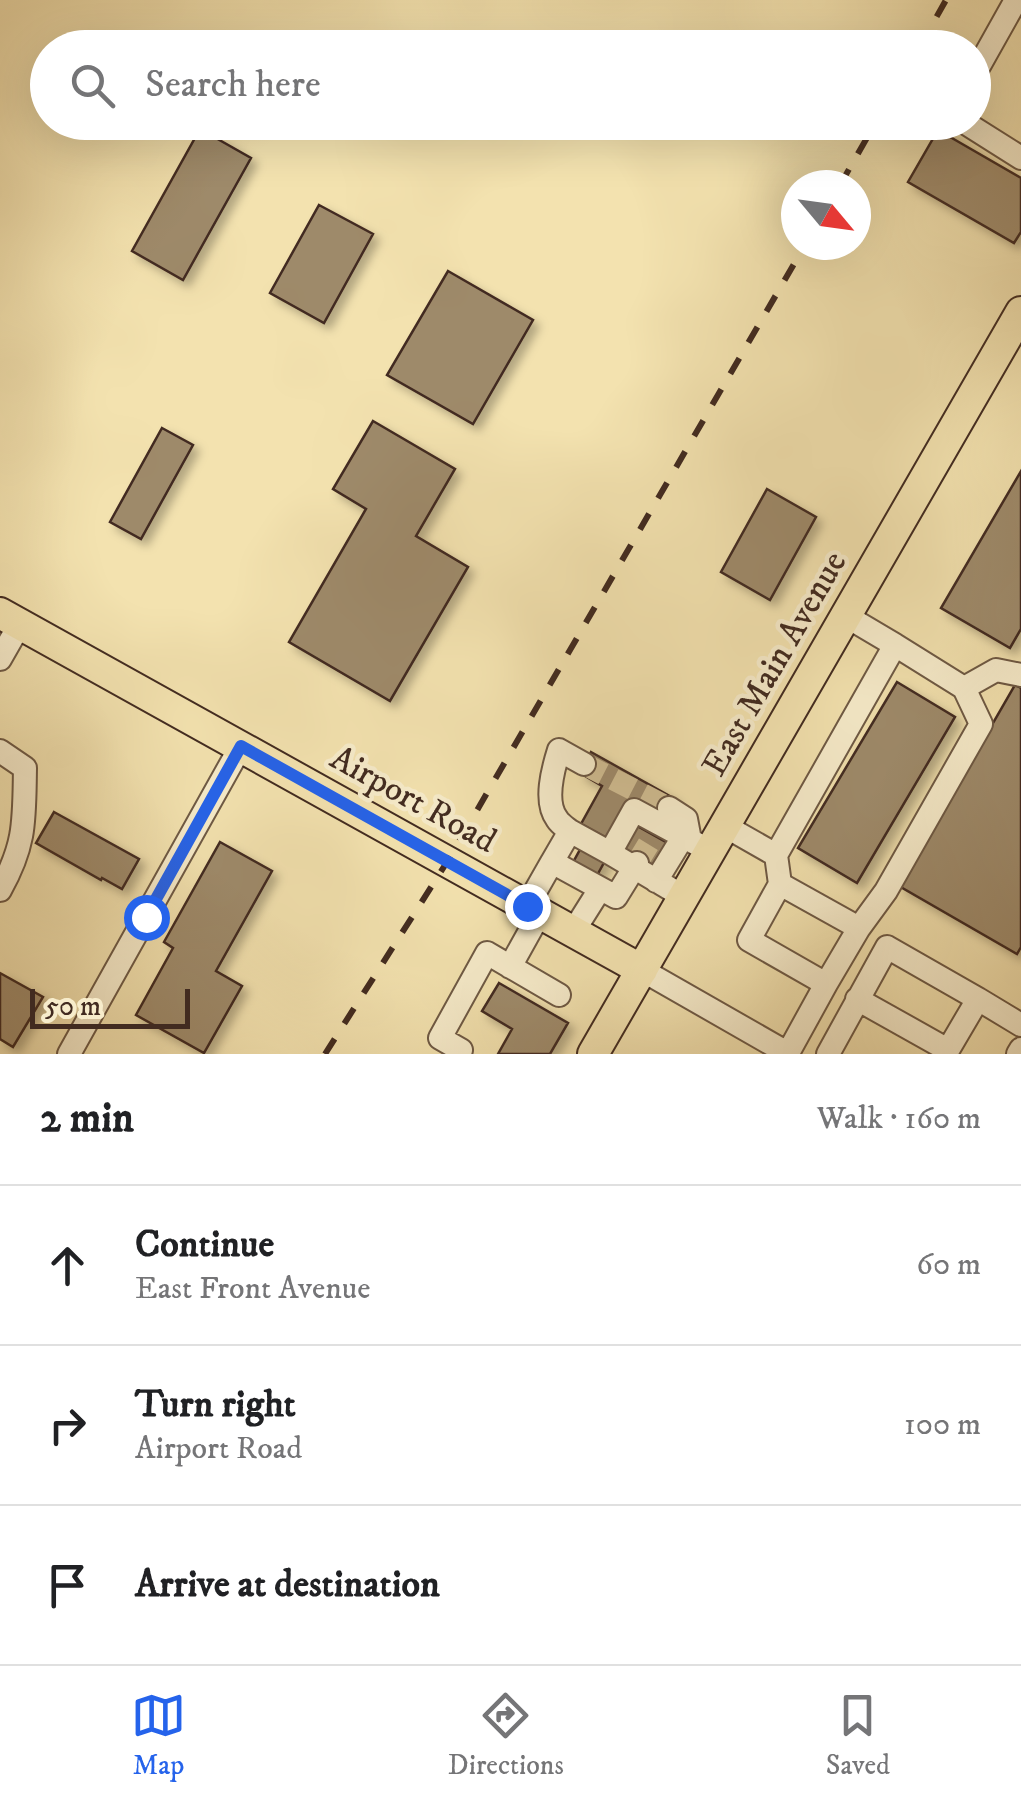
<!DOCTYPE html>
<html lang="en">
<head>
<meta charset="utf-8">
<style>
	body { margin:0; font-family:"IM FELL DW Pica",serif; background:#f6f6f6; color:#202124 }
	.compass { position:absolute; left:781px; top:170px; width:90px; height:90px; border-radius:50%; background:#fff; box-shadow:0 10px 40px #0002; rotate:119deg }
	.scale { position:absolute; left:30px; bottom:25px; width:160px; box-sizing:border-box; padding-left:10px; border:5px solid #422b20; border-top:0; font-size:28px; line-height:35px; white-space:nowrap; color:#422b20; -webkit-text-stroke:8px #f7eccb; paint-order:stroke }
	.stop { position:absolute; width:30px; height:30px; margin:-22px; border:8px solid #2563eb; border-radius:50%; background:#fff }
	.stop.end { background:#2563eb; border-color:#fff; box-shadow:0 2px 10px #0008 }
	.list { margin:0; padding:0; list-style:none }
	h2 { display:flex; justify-content:space-between; align-items:center; height:130px; margin:0; padding:0 40px; font-size:42px }
	h2 small { font-size:32px; font-weight:400; color:#757577 }
	.list li { display:grid; grid-template-columns:65px 1fr auto; gap:30px; align-items:center; box-sizing:border-box; height:160px; padding:0 40px; border-top:2px solid #e0e0e0 }
	.list b { display:block; font-size:38px; white-space:nowrap }
	.list p { margin:0; font-size:32px; white-space:nowrap; color:#757577 }
	.list em { font-size:32px; font-style:normal; color:#757577 }
	.icon { flex:none; width:55px; height:55px; fill:none; stroke:currentColor; stroke-width:2; stroke-linecap:round; stroke-linejoin:round }
	.map { position:relative; flex:none; width:1021px; height:1054px; overflow:hidden }
	.search { position:absolute; background:#fff; box-shadow:0 10px 40px #0002; left:30px; right:30px; top:30px; height:110px; display:flex; align-items:center; gap:25px; box-sizing:border-box; padding:0 35px; border-radius:55px; color:#757577; font-size:38px }
	.sheet { height:610px; background:#fff }
	nav { display:flex; justify-content:space-around; align-items:center; box-sizing:border-box; height:140px; border-top:2px solid #e0e0e0; background:#fff; font-size:28px; color:#757577 }
	nav a { display:grid; justify-items:center; gap:5px }
	nav .on { color:#2563eb }
	.map>svg:first-child { display:block }
</style>
</head>
<body>
<div class="map">
<svg width="1021" height="1054" viewBox="0 0 1021 1054">
	<defs>
		<filter id="shadow"><feDropShadow dx="6" dy="6" stdDeviation="5" flood-color="#0004"/></filter>
	</defs>
	<rect width="100%" height="100%" fill="#f3e2af"/>
	<filter id="stains"><feTurbulence type="fractalNoise" baseFrequency=".002" numOctaves="4"/><feColorMatrix values="0 0 0 0 .2 0 0 0 0 .09 0 0 0 0 .02 0 0 0 .5 -.17"/></filter>
	<radialGradient id="worn" r=".72"><stop offset=".6" stop-color="#630" stop-opacity="0"/><stop offset="1" stop-color="#630" stop-opacity=".3"/></radialGradient>
	<path fill="#9e8a6a" stroke="#422b20" stroke-width="2.5" filter="url(#shadow)" d="M200 129 251 158 183 280 132 251Z
		M938 130 1021 178V232L1014 243 908 182Z
		M319 205 373 234 324 323 270 293Z
		M448 271 533 320 473 424 387 375Z
		M373 421 455 469 416 536 468 567 390 701 289 642 366 509 333 489Z
		M162 428 193 445 141 539 110 522Z
		M1021 471V629L1010 648 941 608Z
		M767 489 816 517 770 600 721 572Z
		M897 682 955 717 857 883 798 848Z
		M1015 685 1021 688V947L1017 954 899 886Z
		M591 752 675 799 664 818 634 801 612 841 581 824 602 786 580 773Z
		M54 812 139 859 122 889 102 878 101 880 36 843Z
		M630 822 671 845 655 873 614 850Z
		M220 842 272 871 216 971 242 986 204 1053 136 1015 173 948 164 942Z
		M582 846 606 859 595 879 571 866Z
		M0 973 43 997 13 1047 0 1039Z
		M499 983 568 1023 550 1054H498L512 1029 482 1011Z"/>
	<g fill="none" stroke-linecap="round" stroke-linejoin="round">
		<path stroke="#d0bd92" stroke-width="22" stroke-dasharray="22 11" stroke-linecap="butt" d="M584 764 669 808
			M637 863 654 835"/>
		<defs>
			<path id="minor" d="M974 75 1016 0
				M964 122 1021 158
				M0 659 20 624
				M964 688 996 670 1021 675
				M0 751 25 768C24 820 26 844 0 890
				M669 808 686 819 690 840
				M725 826 776 855 895 645 846 616
				M570 831C565 827 560 824 557 819 544 802 553 769 559 750L584 764
				M610 853 570 831 552 862 616 897 637 863
				M776 855 780 884 749 940 826 984 788 1053
				M656 881 683 837
				M780 884 859 928 826 984
				M684 897 610 853 634 810 710 851
				M527 906 552 862
				M859 928 886 891 981 724 964 688 895 645
				M573 932 600 889
				M510 967 540 913
				M642 970 789 1054
				M978 999 1021 1025
				M461 1050 440 1038 487 953 559 995
				M69 1054 241 746
				M828 1054 887 947 978 999 948 1050 857 999
				M1018 1054 1021 1049"/>
			<path id="major" d="M0 613 642 970
				M593 1054 1021 312"/>
		</defs>
		<use href="#minor" stroke="#6e5944" stroke-width="26"/>
		<use href="#major" stroke="#422b20" stroke-width="34"/>
		<use href="#minor" stroke="#f7eccb" stroke-width="22"/>
		<use href="#major" stroke="#f3e2af" stroke-width="30"/>
		<path stroke="#422b20" stroke-width="6" stroke-dasharray="18 18" stroke-linecap="butt" d="M919 48 946 0
			M840 185 876 122
			M325 1054 447 862 805 245"/>
	</g>
	<g fill="none" stroke-linecap="round" stroke-linejoin="round">
		<path stroke="#2563eb" stroke-width="12" d="M146 917 241 746 527 906"/>
	</g>
	<g text-anchor="middle" dominant-baseline="central" stroke-width="9" stroke-linejoin="round" paint-order="stroke">
		<g font-size="35" fill="#422b20" stroke="#f7eccb">
			<text transform="translate(775 664) rotate(-60)">East Main Avenue</text>
			<text transform="translate(413 800) rotate(29)">Airport Road</text>
		</g>
	</g>
	<rect width="100%" height="100%" filter="url(#stains)"/>
	<rect width="100%" height="100%" fill="url(#worn)"/>
</svg>
<svg class="compass" viewBox="-18 -18 36 36"><path d="M0-13l5 13h-10z" fill="#e53935"/><path d="M0 13l5-13h-10z" fill="#757577"/></svg>
<div class="scale">50 m</div>
<div class="stop" style="left:146px;top:917px"></div>
<div class="stop end" style="left:527px;top:906px"></div>
<div class="search"><svg class="icon" aria-label="search" viewBox="0 0 24 24"><circle cx="10" cy="10" r="6"/><path d="M15 15l6 6"/></svg>Search here</div>
</div>
<section class="sheet">
<h2>2 min<small>Walk · 160 m</small></h2>
<ul class="list">
<li><svg class="icon" aria-label="ahead" viewBox="0 0 24 24"><path d="M12 20V5M6 11l6-6 6 6"/></svg><div><b>Continue</b><p>East Front Avenue</p></div><em>60 m</em></li>
<li><svg class="icon" aria-label="right" viewBox="0 0 24 24"><path d="M7 20v-9h11M14 6l5 5-5 5"/></svg><div><b>Turn right</b><p>Airport Road</p></div><em>100 m</em></li>
<li><svg class="icon" aria-label="arrive" viewBox="0 0 24 24"><path d="M6 21V4h12l-3 4 3 4H6"/></svg><div><b>Arrive at destination</b></div></li>
</ul>
</section>
<nav>
<a class="on"><svg class="icon" aria-label="map" viewBox="0 0 24 24"><path d="M3 6l6-2 6 2 6-2v14l-6 2-6-2-6 2zM9 4v14M15 6v14"/></svg>Map</a>
<a><svg class="icon" aria-label="directions" viewBox="0 0 24 24"><path d="M12 3l9 9-9 9-9-9zM9 14v-3h6M13 9l2 2-2 2"/></svg>Directions</a>
<a><svg class="icon" aria-label="saved" viewBox="0 0 24 24"><path d="M7 4h10v16l-5-4-5 4z"/></svg>Saved</a>
</nav>
</body>
</html>
